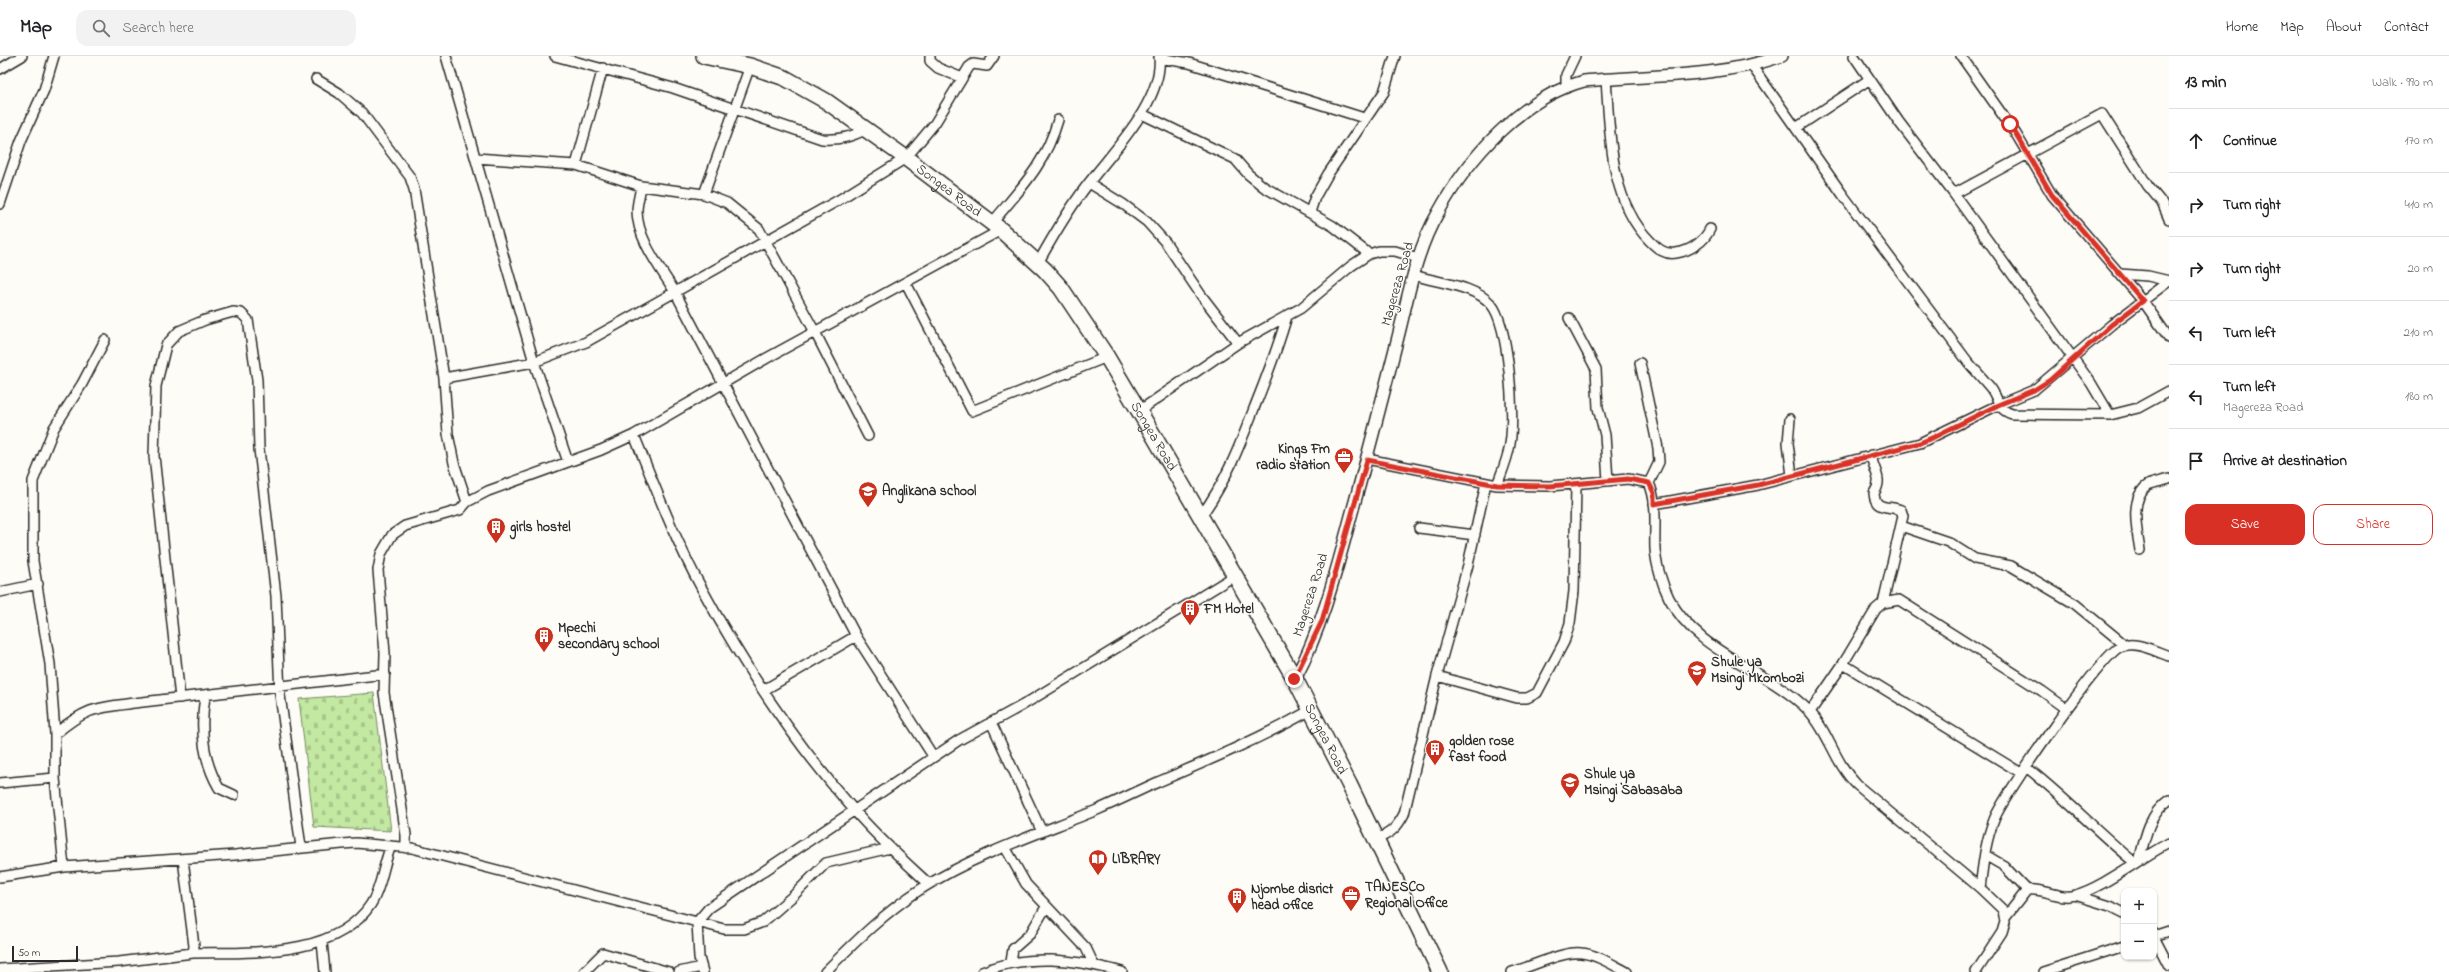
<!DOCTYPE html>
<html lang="en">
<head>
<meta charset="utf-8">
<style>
	body { margin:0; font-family:"Indie Flower",sans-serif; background:#f2f2f2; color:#202124 }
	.controls { position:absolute; right:12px; bottom:12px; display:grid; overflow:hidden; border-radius:8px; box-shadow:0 1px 3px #0004 }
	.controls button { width:36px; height:36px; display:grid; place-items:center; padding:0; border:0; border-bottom:1px solid #e0e0e0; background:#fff; color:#202124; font:20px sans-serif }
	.scale { position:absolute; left:12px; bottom:10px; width:66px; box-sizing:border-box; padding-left:4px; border:2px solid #2b2b2b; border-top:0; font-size:11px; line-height:14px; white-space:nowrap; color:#2b2b2b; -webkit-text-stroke:3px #fdfcf7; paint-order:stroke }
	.stop { position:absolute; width:12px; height:12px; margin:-9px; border:3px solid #d93025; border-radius:50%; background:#fff }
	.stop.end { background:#d93025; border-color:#fff; box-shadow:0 1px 4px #0008 }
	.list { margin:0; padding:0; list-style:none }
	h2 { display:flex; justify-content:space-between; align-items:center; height:52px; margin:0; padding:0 16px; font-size:17px }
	h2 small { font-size:13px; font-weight:400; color:#757577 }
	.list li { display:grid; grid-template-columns:26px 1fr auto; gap:12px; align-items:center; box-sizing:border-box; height:64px; padding:0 16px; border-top:1px solid #e0e0e0 }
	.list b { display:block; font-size:15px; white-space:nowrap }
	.list p { margin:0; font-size:13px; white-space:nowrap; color:#757577 }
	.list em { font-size:13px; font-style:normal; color:#757577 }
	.actions { display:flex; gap:8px; padding:12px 16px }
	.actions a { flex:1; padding:9px 0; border:1px solid #d93025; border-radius:12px; text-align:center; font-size:14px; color:#d93025 }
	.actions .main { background:#d93025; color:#fff }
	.icon { flex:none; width:22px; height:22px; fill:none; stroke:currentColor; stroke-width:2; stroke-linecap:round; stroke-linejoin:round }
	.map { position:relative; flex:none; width:2169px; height:916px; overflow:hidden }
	header { display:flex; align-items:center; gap:24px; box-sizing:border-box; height:56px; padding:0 20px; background:#fff; border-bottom:1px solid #e0e0e0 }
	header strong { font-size:19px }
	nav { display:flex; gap:22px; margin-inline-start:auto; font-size:14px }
	.search { width:280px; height:36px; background:#f2f2f2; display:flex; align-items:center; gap:10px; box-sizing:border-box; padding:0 14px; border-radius:12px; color:#757577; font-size:15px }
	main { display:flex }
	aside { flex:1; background:#fff }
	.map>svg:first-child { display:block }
</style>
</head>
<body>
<header>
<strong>Map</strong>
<div class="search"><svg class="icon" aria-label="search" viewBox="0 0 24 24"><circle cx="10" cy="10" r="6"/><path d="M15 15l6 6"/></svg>Search here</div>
<nav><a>Home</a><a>Map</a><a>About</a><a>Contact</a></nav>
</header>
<main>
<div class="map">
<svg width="2169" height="916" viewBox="0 0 2169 916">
	<defs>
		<pattern id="cemetery-stones" width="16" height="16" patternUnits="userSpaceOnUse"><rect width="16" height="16" fill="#c3e8a2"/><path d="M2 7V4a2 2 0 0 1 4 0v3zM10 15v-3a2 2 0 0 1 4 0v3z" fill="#a8c78c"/></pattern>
	</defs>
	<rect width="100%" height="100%" fill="#fdfcf7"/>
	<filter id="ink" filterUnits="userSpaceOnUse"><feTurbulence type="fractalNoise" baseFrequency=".025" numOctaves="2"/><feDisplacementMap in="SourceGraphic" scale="8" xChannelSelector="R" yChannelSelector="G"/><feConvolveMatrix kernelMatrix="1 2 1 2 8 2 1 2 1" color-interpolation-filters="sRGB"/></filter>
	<g filter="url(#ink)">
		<path fill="url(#cemetery-stones)" stroke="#778a66" d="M374 637 391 775 314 771 299 643Z"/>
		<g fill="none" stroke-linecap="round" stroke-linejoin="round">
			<defs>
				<path id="minor" d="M446 0 534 306 568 406
					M555 0 673 32 822 83C840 84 851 81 867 73
					M930 0V5L938 12 962 22
					M1854 0 1899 66 1954 138 2091 327 2110 359
					M1961 0 2016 78 2052 139 2143 245 2169 282
					M1159 2 1189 7 1364 62
					M1752 10 1843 139 1968 306C1975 314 1982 322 1989 330 1999 341 1996 353 2012 358L2110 359 2138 352 2169 335
					M0 13 22 0
					M316 23 339 37 362 57 410 121 414 133 444 322 448 378 454 407 467 446
					M1606 23C1610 77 1609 144 1650 185 1658 193 1665 199 1676 197 1690 195 1704 186 1710 173
					M1566 30V19L1575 0
					M1142 58 1235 103 1248 118 1264 131 1333 170 1369 198
					M1796 72 1870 23
					M476 102 576 109 641 130 704 138 727 147 759 173 815 276 868 380
					M576 109 603 12
					M1089 127 1123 148 1147 166 1166 187 1201 239 1238 287
					M641 130C640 138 637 147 637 155 637 183 661 213 675 236L856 580 933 700
					M704 138 750 10
					M1954 138 2102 58 2148 130 2162 147 2169 163
					M0 148 21 85 44 34 54 0
					M1310 156 1315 141 1328 118 1384 36 1395 0
					M992 167C1021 132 1045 109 1058 64
					M1038 207C1053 180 1069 153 1088 128 1113 95 1164 44 1159 0
					M2120 218 2148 220 2169 225
					M1414 219C1437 227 1474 229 1491 248 1509 269 1515 361 1510 388 1508 402 1502 416 1497 429
					M906 227 972 355 1107 301
					M1569 262 1596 313 1598 352 1605 379 1608 425
					M1640 307 1658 392 1659 406 1649 427
					M444 322 534 306 586 286 837 145 906 102 935 67 969 11 973 8 987 10 994 0
					M1139 355 1238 287 1301 252 1351 210 1369 198 1379 195H1395L1418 202
					M1790 363 1788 387 1792 420
					M634 379C655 430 674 482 701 531 743 609 795 687 854 754 877 781 903 804 929 828
					M1871 399C1873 414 1884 423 1874 437 1875 455 1888 449 1901 454L1903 460 1883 547
					M1367 403 1497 429 1550 430 1628 423 1649 427C1658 447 1654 471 1655 493 1656 508 1662 528 1669 542 1698 599 1767 612 1809 655 1829 676 1834 706 1857 729L1980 832 2003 854 2005 866 2002 876 1976 916
					M1654 448 1758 429 1920 387 1998 349 2034 334 2111 269 2169 225
					M1201 460C1226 426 1240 389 1255 350 1267 320 1278 291 1287 260
					M1901 470 1948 486 1975 503 2011 510 2075 548 2125 589
					M1419 472 1475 479
					M2140 494C2137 475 2129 442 2148 429 2154 426 2163 425 2169 423
					M0 536 38 528
					M1843 608 2021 717
					M1437 620 1517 642H1527L1537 637 1564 586 1570 567 1574 535 1576 429
					M764 634 856 580
					M205 640C200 672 202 703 219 732L234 739
					M180 642 154 400 156 330 166 289 179 275 205 264 233 256 241 257 248 264 257 324 259 393 276 540 280 639 301 791
					M1810 656 1843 608 1876 553 1883 547 1899 544 2042 635 2067 653
					M991 666 1042 776
					M55 678 50 608 33 505V425L54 372 82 328 105 284
					M2026 711C2064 740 2097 776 2134 806
					M0 727 55 722
					M1376 783C1390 778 1397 772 1404 758L1437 620 1468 509 1486 427
					M1005 791 1026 828 1086 892 1094 909
					M406 792V779L384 637 385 597 378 514 381 498 392 479 405 470 460 454 467 446 488 435 601 394 634 379 767 302 1001 174
					M1985 799 2004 810 2027 834
					M2140 802C2145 780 2150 757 2169 744
					M64 811 55 722V678C86 652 95 652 134 647L385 618
					M0 821 64 811 235 799 342 788 356 787 412 792 724 873H744L763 866 794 839 826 807 890 792
					M1980 832C1983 810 1985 786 1994 764 2002 741 2102 598 2120 591 2135 584 2154 595 2169 600
					M2075 839 2110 850 2124 857
					M2005 862 2027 834C2044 831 2058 844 2075 839 2101 833 2143 800 2169 787
					M2154 880 2169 875
					M2154 881 2169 910
					M322 886 325 916
					M193 897C249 896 336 902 371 848 382 831 383 808 391 790
					M1011 906 1013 893 1030 878 1046 851
					M0 913 119 906 193 897 194 890 183 803
					M584 916 603 897 669 916
					M679 916 701 911
					M703 916 699 902 697 866 709 852 959 684 1023 649 1236 519
					M825 916C855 886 885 856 921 833 976 798 1038 778 1097 754 1118 745 1138 735 1158 726 1210 704 1261 682 1311 654
					M982 916C1029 897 1074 903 1122 916
					M1512 916C1531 911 1562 895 1581 897 1596 898 1613 909 1627 916
					M2043 916 2124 890"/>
				<path id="tertiary" d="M1295 623C1322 572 1336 516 1351 460 1367 402 1382 344 1397 285 1408 243 1415 196 1438 157 1468 102 1521 42 1584 25 1650 19 1718 22 1782 0"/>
				<g id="trunk">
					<path id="s1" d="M704 0 750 10 785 22 826 45 906 102 1001 174 1045 214 1061 232 1107 301 1155 382 1295 623 1349 728 1440 916"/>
				</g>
			</defs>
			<use href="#minor" stroke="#2b2b2b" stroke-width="12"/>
			<use href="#tertiary" stroke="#2b2b2b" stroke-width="14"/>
			<use href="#trunk" stroke="#2b2b2b" stroke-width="18"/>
			<use href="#minor" stroke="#fdfcf7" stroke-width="9"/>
			<use href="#tertiary" stroke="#fdfcf7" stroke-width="11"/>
			<use href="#trunk" stroke="#fdfcf7" stroke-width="15"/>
		</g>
	</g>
	<g fill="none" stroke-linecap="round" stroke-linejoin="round" filter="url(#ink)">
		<path stroke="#d93025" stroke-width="5" d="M1294 623 1322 565 1367 404 1497 429 1550 430 1628 423 1649 427 1654 437V448L1758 429 1920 387 1934 381 1998 349 2034 334 2050 324 2111 269 2143 245 2052 139 2010 68"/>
	</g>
	<defs>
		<symbol id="office-pin" viewBox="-11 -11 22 30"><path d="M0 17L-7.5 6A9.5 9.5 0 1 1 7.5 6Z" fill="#c8321e" stroke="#fdfcf7"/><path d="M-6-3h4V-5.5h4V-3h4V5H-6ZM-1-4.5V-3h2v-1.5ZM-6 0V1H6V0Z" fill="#fff"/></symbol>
		<symbol id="school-pin" viewBox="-11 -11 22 30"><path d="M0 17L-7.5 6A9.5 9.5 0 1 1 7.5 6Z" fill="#c8321e" stroke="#fdfcf7"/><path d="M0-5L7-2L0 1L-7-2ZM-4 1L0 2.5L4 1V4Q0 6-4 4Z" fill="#fff"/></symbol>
		<symbol id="building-pin" viewBox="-11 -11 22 30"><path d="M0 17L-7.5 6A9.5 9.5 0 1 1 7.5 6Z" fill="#c8321e" stroke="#fdfcf7"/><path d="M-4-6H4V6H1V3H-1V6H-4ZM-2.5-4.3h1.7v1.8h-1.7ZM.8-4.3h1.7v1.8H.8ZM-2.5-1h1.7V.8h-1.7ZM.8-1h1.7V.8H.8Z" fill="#fff"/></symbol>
		<symbol id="library-pin" viewBox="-11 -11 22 30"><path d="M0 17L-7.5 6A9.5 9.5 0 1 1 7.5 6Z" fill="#c8321e" stroke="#fdfcf7"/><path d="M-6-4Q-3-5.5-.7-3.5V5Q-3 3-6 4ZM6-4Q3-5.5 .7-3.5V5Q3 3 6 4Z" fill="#fff"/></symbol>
	</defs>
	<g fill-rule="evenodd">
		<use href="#office-pin" x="1333" y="390" width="22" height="30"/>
		<use href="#school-pin" x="857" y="424" width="22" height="30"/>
		<use href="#building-pin" x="485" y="460" width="22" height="30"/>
		<use href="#building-pin" x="1179" y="542" width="22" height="30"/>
		<use href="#building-pin" x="533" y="569" width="22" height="30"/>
		<use href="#school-pin" x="1686" y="603" width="22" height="30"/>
		<use href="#building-pin" x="1424" y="682" width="22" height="30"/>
		<use href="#school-pin" x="1559" y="715" width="22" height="30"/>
		<use href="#library-pin" x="1087" y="792" width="22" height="30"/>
		<use href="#office-pin" x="1340" y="828" width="22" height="30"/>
		<use href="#building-pin" x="1226" y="830" width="22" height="30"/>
	</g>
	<g text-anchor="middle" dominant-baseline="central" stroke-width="3" stroke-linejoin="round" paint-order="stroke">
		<g font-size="14" fill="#2b2b2b" stroke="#fdfcf7">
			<text stroke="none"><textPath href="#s1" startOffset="283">Songea Road</textPath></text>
			<text transform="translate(1398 228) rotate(-74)">Magereza Road</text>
			<text stroke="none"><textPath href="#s1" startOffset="607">Songea Road</textPath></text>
			<text transform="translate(1311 539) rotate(-72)">Magereza Road</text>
			<text stroke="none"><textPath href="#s1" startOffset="955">Songea Road</textPath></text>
		</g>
		<g font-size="14" font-weight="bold" fill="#2b2b2b" stroke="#fdfcf7" text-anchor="start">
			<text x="1330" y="393" text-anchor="end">Kings Fm<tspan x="1330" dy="16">radio station</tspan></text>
			<text x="882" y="435">Anglikana school</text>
			<text x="510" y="471">girls hostel</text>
			<text x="1204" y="553">FM Hotel</text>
			<text x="558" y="572">Mpechi<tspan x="558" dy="16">secondary school</tspan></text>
			<text x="1711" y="606">Shule ya<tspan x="1711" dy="16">Msingi Mkombozi</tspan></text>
			<text x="1449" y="685">golden rose<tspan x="1449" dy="16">fast food</tspan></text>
			<text x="1584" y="718">Shule ya<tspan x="1584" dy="16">Msingi Sabasaba</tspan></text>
			<text x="1112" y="803">LIBRARY</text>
			<text x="1365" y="831">TANESCO<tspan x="1365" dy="16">Regional Office</tspan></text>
			<text x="1251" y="833">Njombe disrict<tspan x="1251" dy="16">head office</tspan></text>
		</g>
	</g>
</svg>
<div class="controls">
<button>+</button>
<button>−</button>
</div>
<div class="scale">50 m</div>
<div class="stop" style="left:2010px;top:68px"></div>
<div class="stop end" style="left:1294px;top:623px"></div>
</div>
<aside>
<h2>13 min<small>Walk · 990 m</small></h2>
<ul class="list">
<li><svg class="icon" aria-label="ahead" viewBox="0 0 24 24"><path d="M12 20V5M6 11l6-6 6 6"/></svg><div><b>Continue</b></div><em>170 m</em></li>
<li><svg class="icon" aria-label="right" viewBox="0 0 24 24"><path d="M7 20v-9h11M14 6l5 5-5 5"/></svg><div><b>Turn right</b></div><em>410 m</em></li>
<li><svg class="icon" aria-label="right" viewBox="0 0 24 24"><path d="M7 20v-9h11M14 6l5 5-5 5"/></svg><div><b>Turn right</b></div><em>20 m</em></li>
<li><svg class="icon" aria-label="left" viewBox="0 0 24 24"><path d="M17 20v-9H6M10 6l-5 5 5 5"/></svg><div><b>Turn left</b></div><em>210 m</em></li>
<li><svg class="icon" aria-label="left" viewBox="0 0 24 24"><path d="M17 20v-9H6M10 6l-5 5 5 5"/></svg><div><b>Turn left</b><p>Magereza Road</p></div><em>180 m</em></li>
<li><svg class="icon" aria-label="arrive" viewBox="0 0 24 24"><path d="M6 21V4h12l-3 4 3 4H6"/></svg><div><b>Arrive at destination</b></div></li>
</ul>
<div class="actions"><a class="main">Save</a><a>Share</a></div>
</aside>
</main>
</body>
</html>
